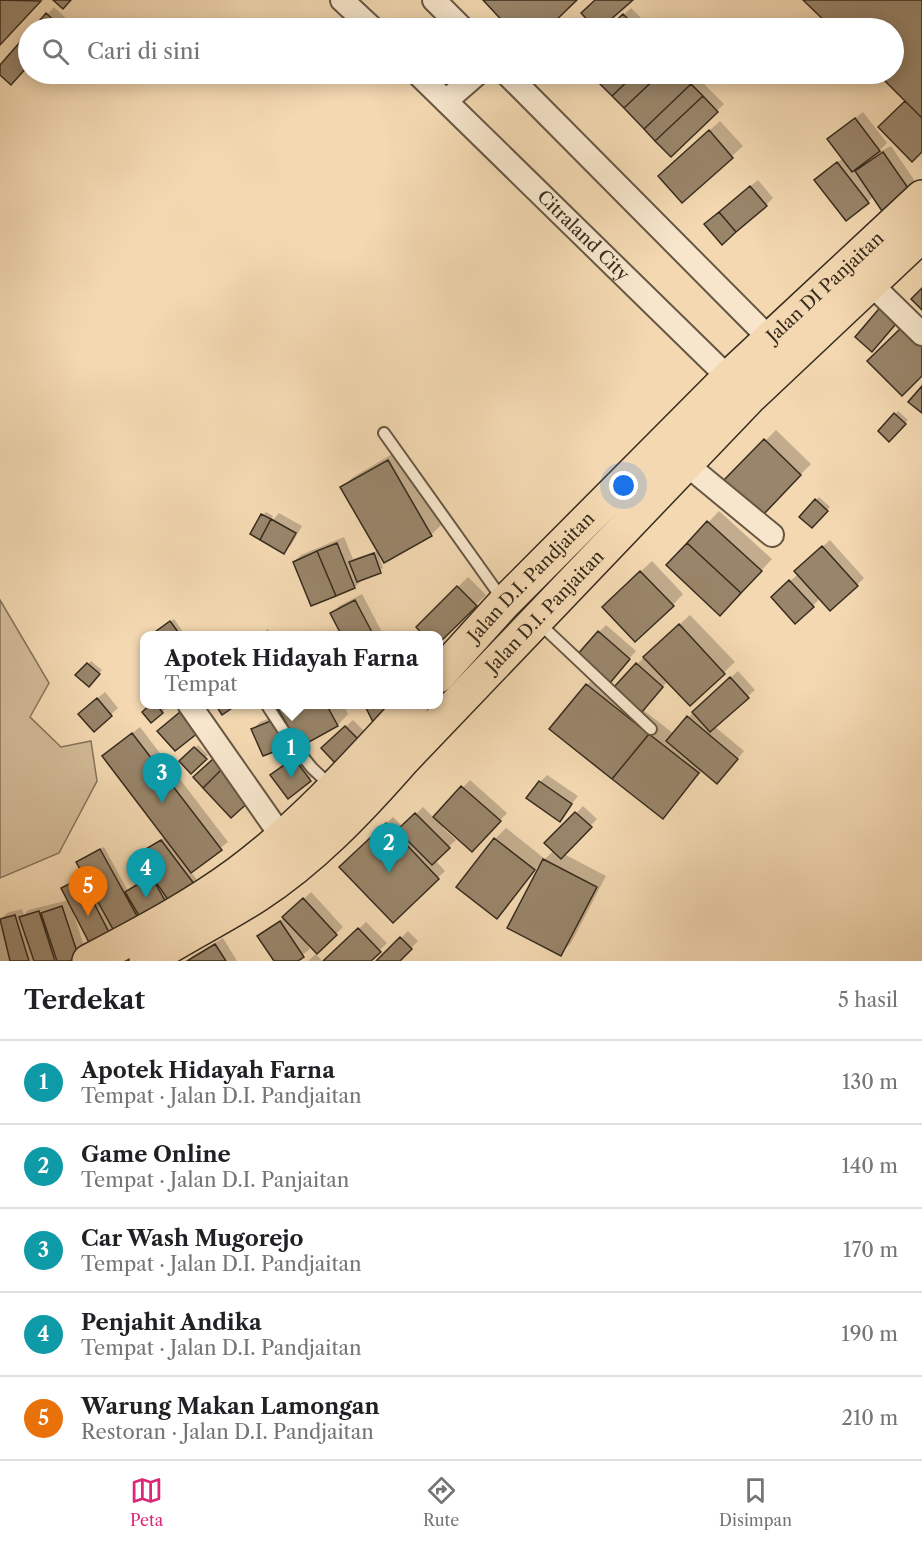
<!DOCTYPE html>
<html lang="id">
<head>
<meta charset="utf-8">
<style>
	body { margin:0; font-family:"Libre Caslon Text",serif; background:#f2f2f2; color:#202124 }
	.you { position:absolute; left:624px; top:486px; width:21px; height:21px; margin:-15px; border:4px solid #fff; border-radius:50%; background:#1a73e8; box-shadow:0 0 0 9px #1a73e833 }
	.badge { display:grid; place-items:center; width:39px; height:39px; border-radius:50%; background:#db2777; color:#fff; font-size:20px; font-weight:700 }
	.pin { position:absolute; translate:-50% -50px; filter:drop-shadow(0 2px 3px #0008) }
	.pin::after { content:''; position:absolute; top:32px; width:21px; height:18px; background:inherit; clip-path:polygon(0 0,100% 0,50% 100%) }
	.popup { position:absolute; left:140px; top:631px; width:303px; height:78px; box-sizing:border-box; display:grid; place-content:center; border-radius:12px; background:#fff; filter:drop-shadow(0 2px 4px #0005); font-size:20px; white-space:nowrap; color:#757577 }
	.popup b { font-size:22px; color:#202124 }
	.popup::after { content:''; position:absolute; left:50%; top:100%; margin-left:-12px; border:12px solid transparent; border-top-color:#fff }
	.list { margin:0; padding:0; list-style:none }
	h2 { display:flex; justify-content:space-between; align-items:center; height:78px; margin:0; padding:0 24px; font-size:26px }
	h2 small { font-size:20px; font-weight:400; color:#757577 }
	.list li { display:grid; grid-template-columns:39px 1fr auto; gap:18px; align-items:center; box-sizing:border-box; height:84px; padding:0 24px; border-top:2px solid #e0e0e0 }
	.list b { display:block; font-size:22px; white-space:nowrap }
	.list p { margin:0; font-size:20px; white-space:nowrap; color:#757577 }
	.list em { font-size:20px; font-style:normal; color:#757577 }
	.icon { flex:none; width:33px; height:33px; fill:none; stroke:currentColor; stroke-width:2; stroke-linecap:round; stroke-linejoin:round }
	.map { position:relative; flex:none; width:922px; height:961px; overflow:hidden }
	.search { position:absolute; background:#fff; box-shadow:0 3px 15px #0003; left:18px; right:18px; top:18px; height:66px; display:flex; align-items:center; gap:15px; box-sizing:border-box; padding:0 21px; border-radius:33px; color:#757577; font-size:22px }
	.sheet { height:498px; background:#fff }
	nav { display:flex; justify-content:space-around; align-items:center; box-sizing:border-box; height:84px; border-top:2px solid #e0e0e0; background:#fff; font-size:16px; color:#757577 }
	nav a { display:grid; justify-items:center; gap:3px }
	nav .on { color:#db2777 }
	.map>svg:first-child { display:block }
</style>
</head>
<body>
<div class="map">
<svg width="922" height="961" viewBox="0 0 922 961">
	<rect width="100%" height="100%" fill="#f3d8b1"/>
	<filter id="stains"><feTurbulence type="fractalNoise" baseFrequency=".00333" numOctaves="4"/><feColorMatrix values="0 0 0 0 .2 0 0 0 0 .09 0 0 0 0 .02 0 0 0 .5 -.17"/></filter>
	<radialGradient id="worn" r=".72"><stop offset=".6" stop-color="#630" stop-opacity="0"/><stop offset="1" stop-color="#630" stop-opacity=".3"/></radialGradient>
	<path fill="#d3bb98" stroke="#85745b" stroke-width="1.5" d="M0 600 49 683 30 717 61 747 91 741 97 781 59 853 0 878Z"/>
	<path fill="#0003" d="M0 0H40L0 43Z
		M806 0H922V150L907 101 880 74H894V28H834Z
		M54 7 68 20 61 28H35Z
		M631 8 651 28H610Z
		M585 20 592 28H576Z
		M592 74H694L724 104 671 155Z
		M863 112 887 143 877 153 891 146 921 190 874 196 868 202 823 174 843 158 829 139Z
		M720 121 743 146 682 201 671 165Z
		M758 180 773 198 766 205H728Z
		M898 411 908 420 889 440 880 431Z
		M776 430 811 464 762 514 726 480Z
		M399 450 442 524 431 535 342 488 353 477Z
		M819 497 830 507 812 526 801 516Z
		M719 511 772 559 731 603 668 565Z
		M266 512 273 516 271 522 279 513 302 526 291 545 284 552 263 515Z
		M344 537 353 559 377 551 383 568 362 580 355 587 312 604 294 562 301 555Z
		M830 540 864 578 857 585 830 609 820 598 813 606 780 590 798 574 803 564Z
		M652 561 683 594 673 605 614 596Z
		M468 577 486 595 438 642V636H415L422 631 418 627Z
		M362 594 384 636H344L332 614 339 606Z
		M690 615 735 662 690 704 668 681 642 709 674 734 695 710 738 671 755 690 714 726 744 751 724 775 703 770 663 817 587 685 600 672 599 632 606 625 636 651 608 682 615 688 644 657Z
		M174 619 186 636H160V630Z
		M268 629 273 636H259Z
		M91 661 102 670 89 685 78 675Z
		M105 692 118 708 94 730 87 707Z
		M152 704H161L165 709 162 712Z
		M277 704H343L348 714 338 725 300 745Z
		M280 714 290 739 283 746 253 729 260 722Z
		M353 720 366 733 336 762 330 741Z
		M140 727 228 842 191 872 200 884 140 914 118 939 75 911 73 912 85 949 78 956 65 961H0V920L7 913 22 909 24 915 28 910 69 900 63 888 85 876 81 860 104 847 128 891 146 879 141 872 153 863 149 847 165 837 111 750Z
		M198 745 208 755 191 772 181 761Z
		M302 752 317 773 288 797 272 775Z
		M547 775 578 796 559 820 540 782Z
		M470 780 507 813 479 843 445 826 443 828 456 840 435 860 445 871 393 921 341 867 393 817 403 827 423 807 434 818Z
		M583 806 597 819 564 854 606 876 571 943 560 954 539 865 507 906 497 917 495 839 506 828 545 859 554 850 547 843Z
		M311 892 343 927 336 934 308 942 306 943 310 949 295 961H275L259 937 285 917Z
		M366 922 387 943 369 961H325Z
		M408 931 418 941 398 961H378Z
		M223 938 237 961H188L192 956Z
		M316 954 322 961H308Z"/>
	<path fill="#99856a" stroke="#372c1e" stroke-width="1.5" d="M0 0 41 1 0 45Z
		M53 0H71L63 9Z
		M483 0H577L548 28H509Z
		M595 0H633L601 28H595L581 13Z
		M803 0H922V118L878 74H894V28H832Z
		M46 13 62 28H33Z
		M623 14 636 27 634 28H608Z
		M28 33V66L11 85 0 75V65Z
		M590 74H635L612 96Z
		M635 74H660L624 108 612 96Z
		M660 74H681L691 84 644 129 624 108Z
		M691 84 703 96 655 141 644 129Z
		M703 96 718 112 671 157 655 141Z
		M905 101 922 118V152L912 162 878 127Z
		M855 118 880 151 852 172 827 139Z
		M709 130 733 158 682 203 658 176Z
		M883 152 915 198 886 217 855 171Z
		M837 162 869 203 846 221 814 180Z
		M750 186 767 206 736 232 719 212Z
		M719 212 736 232 722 245 704 224Z
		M922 288V310L911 299Z
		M883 304 900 319 872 352 855 337Z
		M904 325 922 343V376L902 396 867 361Z
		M922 386V413L908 402Z
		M894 413 906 424 889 442 878 431Z
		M764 439 801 475 762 516 724 480Z
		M388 460 432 536 384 563 340 487Z
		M815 499 828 511 812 528 799 517Z
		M261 514 271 519 260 540 250 534Z
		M271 519 296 533 284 554 260 540Z
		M707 521 762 571 741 593 687 543Z
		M337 543 355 588 336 596 317 551Z
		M687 543 741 593 720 616 666 565Z
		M822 546 858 586 830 611 794 571Z
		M317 551 336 596 311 606 293 562Z
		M374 553 381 573 357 582 349 562Z
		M640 571 674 606 635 642 602 607Z
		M789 580 814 607 795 624 771 597Z
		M457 586 477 606 438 644V636H424L416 627Z
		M355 600 374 636H342L330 613Z
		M170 621 181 636H158L155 632Z
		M679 624 725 674 690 706 643 657Z
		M598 631 630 659 610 683 577 655Z
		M87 663 100 674 89 687 75 675Z
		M636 663 663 687 642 712 614 687Z
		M730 677 749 698 710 732 692 712Z
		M586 684 649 734 612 779 549 729Z
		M97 698 112 716 94 732 78 714Z
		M151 704H156L163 713 151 723 142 712Z
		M215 704H238L222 715Z
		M275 704H326L338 726 300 747Z
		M364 704H385L392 717 375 726Z
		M180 712 198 733 175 751 157 731Z
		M687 716 738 759 717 784 666 741Z
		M273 720 284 748 263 756 251 729Z
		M345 726 360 741 336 764 321 748Z
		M132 733 222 850 191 873 102 756Z
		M649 734 699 773 663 819 612 779Z
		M194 747 207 759 191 774 179 761Z
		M294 758 311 781 288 799 270 775Z
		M213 759 222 769 203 788 193 777Z
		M222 769 251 800 231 818 203 788Z
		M539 781 572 804 560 822 526 798Z
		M461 786 501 821 472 852 433 817Z
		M575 812 592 827 561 859 544 843Z
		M415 813 450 848 432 865 397 830Z
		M386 823 439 879 393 923 339 867Z
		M494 838 535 870 497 919 456 887Z
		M161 840 198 889 171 904 151 875 145 879 139 872 151 864 144 850Z
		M100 849 138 918 114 931 76 862Z
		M543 859 597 887 561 956 507 928Z
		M151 876 167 904 141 919 125 892Z
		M81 878 115 944 95 954 61 888Z
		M303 898 337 935 317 954 282 917Z
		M62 906 79 958 69 961H57L41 913Z
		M39 911 55 961H34L19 917Z
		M15 915 29 961H10L0 919Z
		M280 921 304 957 298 961H274L257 936Z
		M358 928 381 952 371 961H323Z
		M400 937 412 949 400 961H376Z
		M215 944 226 961H187Z"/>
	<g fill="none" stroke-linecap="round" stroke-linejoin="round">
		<defs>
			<path id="lane" d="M384 433 503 600
				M539 623 651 729
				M266 704 291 742 312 768 331 786"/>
			<g id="street">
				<path d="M342 0 372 28"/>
				<path d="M434 0 462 28"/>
				<path id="s1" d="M418 74 737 386"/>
				<path d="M507 74 769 338 781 348"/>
				<path d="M446 101 477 74"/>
				<path d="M871 284 922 334"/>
				<path d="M686 464 772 535"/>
				<path d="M189 704 282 837"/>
			</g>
			<g id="highway">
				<path id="s2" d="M438 676 505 602 729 377 922 197"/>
				<path d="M89 961C140 934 192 907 238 873 304 824 357 764 412 704"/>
				<path id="s3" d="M146 961C181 938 220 919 256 896 312 860 359 810 403 760L749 398 922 235"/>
			</g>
		</defs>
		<use href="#lane" stroke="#665743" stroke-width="14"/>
		<use href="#street" stroke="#665743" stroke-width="26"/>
		<use href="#highway" stroke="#372c1e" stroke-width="36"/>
		<use href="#lane" stroke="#f7e6cc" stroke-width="10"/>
		<use href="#street" stroke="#f7e6cc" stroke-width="22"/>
		<use href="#highway" stroke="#f3d8b1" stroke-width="33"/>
	</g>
	<g text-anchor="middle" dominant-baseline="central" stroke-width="4.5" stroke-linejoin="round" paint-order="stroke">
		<g font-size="18" fill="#372c1e" stroke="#f7e6cc">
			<text stroke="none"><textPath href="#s1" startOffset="231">Citraland City</textPath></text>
			<text stroke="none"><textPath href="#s2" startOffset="549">Jalan DI Panjaitan</textPath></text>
			<text stroke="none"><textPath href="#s2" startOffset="136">Jalan D.I. Pandjaitan</textPath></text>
			<text stroke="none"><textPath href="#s3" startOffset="534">Jalan D.I. Panjaitan</textPath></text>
		</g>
	</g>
	<rect width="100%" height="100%" filter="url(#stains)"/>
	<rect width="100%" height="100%" fill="url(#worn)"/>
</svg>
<div class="you"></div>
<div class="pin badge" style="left:291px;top:778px;background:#0f9aa8">1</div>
<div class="popup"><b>Apotek Hidayah Farna</b>Tempat</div>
<div class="pin badge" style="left:389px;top:873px;background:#0f9aa8">2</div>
<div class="pin badge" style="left:162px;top:803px;background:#0f9aa8">3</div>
<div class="pin badge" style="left:146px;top:898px;background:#0f9aa8">4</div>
<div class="pin badge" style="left:88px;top:916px;background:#e8710a">5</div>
<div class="search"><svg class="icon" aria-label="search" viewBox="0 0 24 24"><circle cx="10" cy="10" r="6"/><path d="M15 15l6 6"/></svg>Cari di sini</div>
</div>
<section class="sheet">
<h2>Terdekat<small>5 hasil</small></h2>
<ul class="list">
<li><span class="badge" style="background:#0f9aa8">1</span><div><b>Apotek Hidayah Farna</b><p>Tempat · Jalan D.I. Pandjaitan</p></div><em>130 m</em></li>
<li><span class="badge" style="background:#0f9aa8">2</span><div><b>Game Online</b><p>Tempat · Jalan D.I. Panjaitan</p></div><em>140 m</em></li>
<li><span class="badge" style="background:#0f9aa8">3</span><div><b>Car Wash Mugorejo</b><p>Tempat · Jalan D.I. Pandjaitan</p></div><em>170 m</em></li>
<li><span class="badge" style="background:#0f9aa8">4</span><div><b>Penjahit Andika</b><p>Tempat · Jalan D.I. Pandjaitan</p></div><em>190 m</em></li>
<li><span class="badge" style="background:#e8710a">5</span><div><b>Warung Makan Lamongan</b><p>Restoran · Jalan D.I. Pandjaitan</p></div><em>210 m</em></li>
</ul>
</section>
<nav>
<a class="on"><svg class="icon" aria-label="map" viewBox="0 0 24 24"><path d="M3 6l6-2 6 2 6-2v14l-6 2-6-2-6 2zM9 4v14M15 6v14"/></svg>Peta</a>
<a><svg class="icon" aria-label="directions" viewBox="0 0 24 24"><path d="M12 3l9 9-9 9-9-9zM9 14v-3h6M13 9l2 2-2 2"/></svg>Rute</a>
<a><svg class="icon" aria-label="saved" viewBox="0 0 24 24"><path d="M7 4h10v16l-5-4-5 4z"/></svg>Disimpan</a>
</nav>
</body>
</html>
